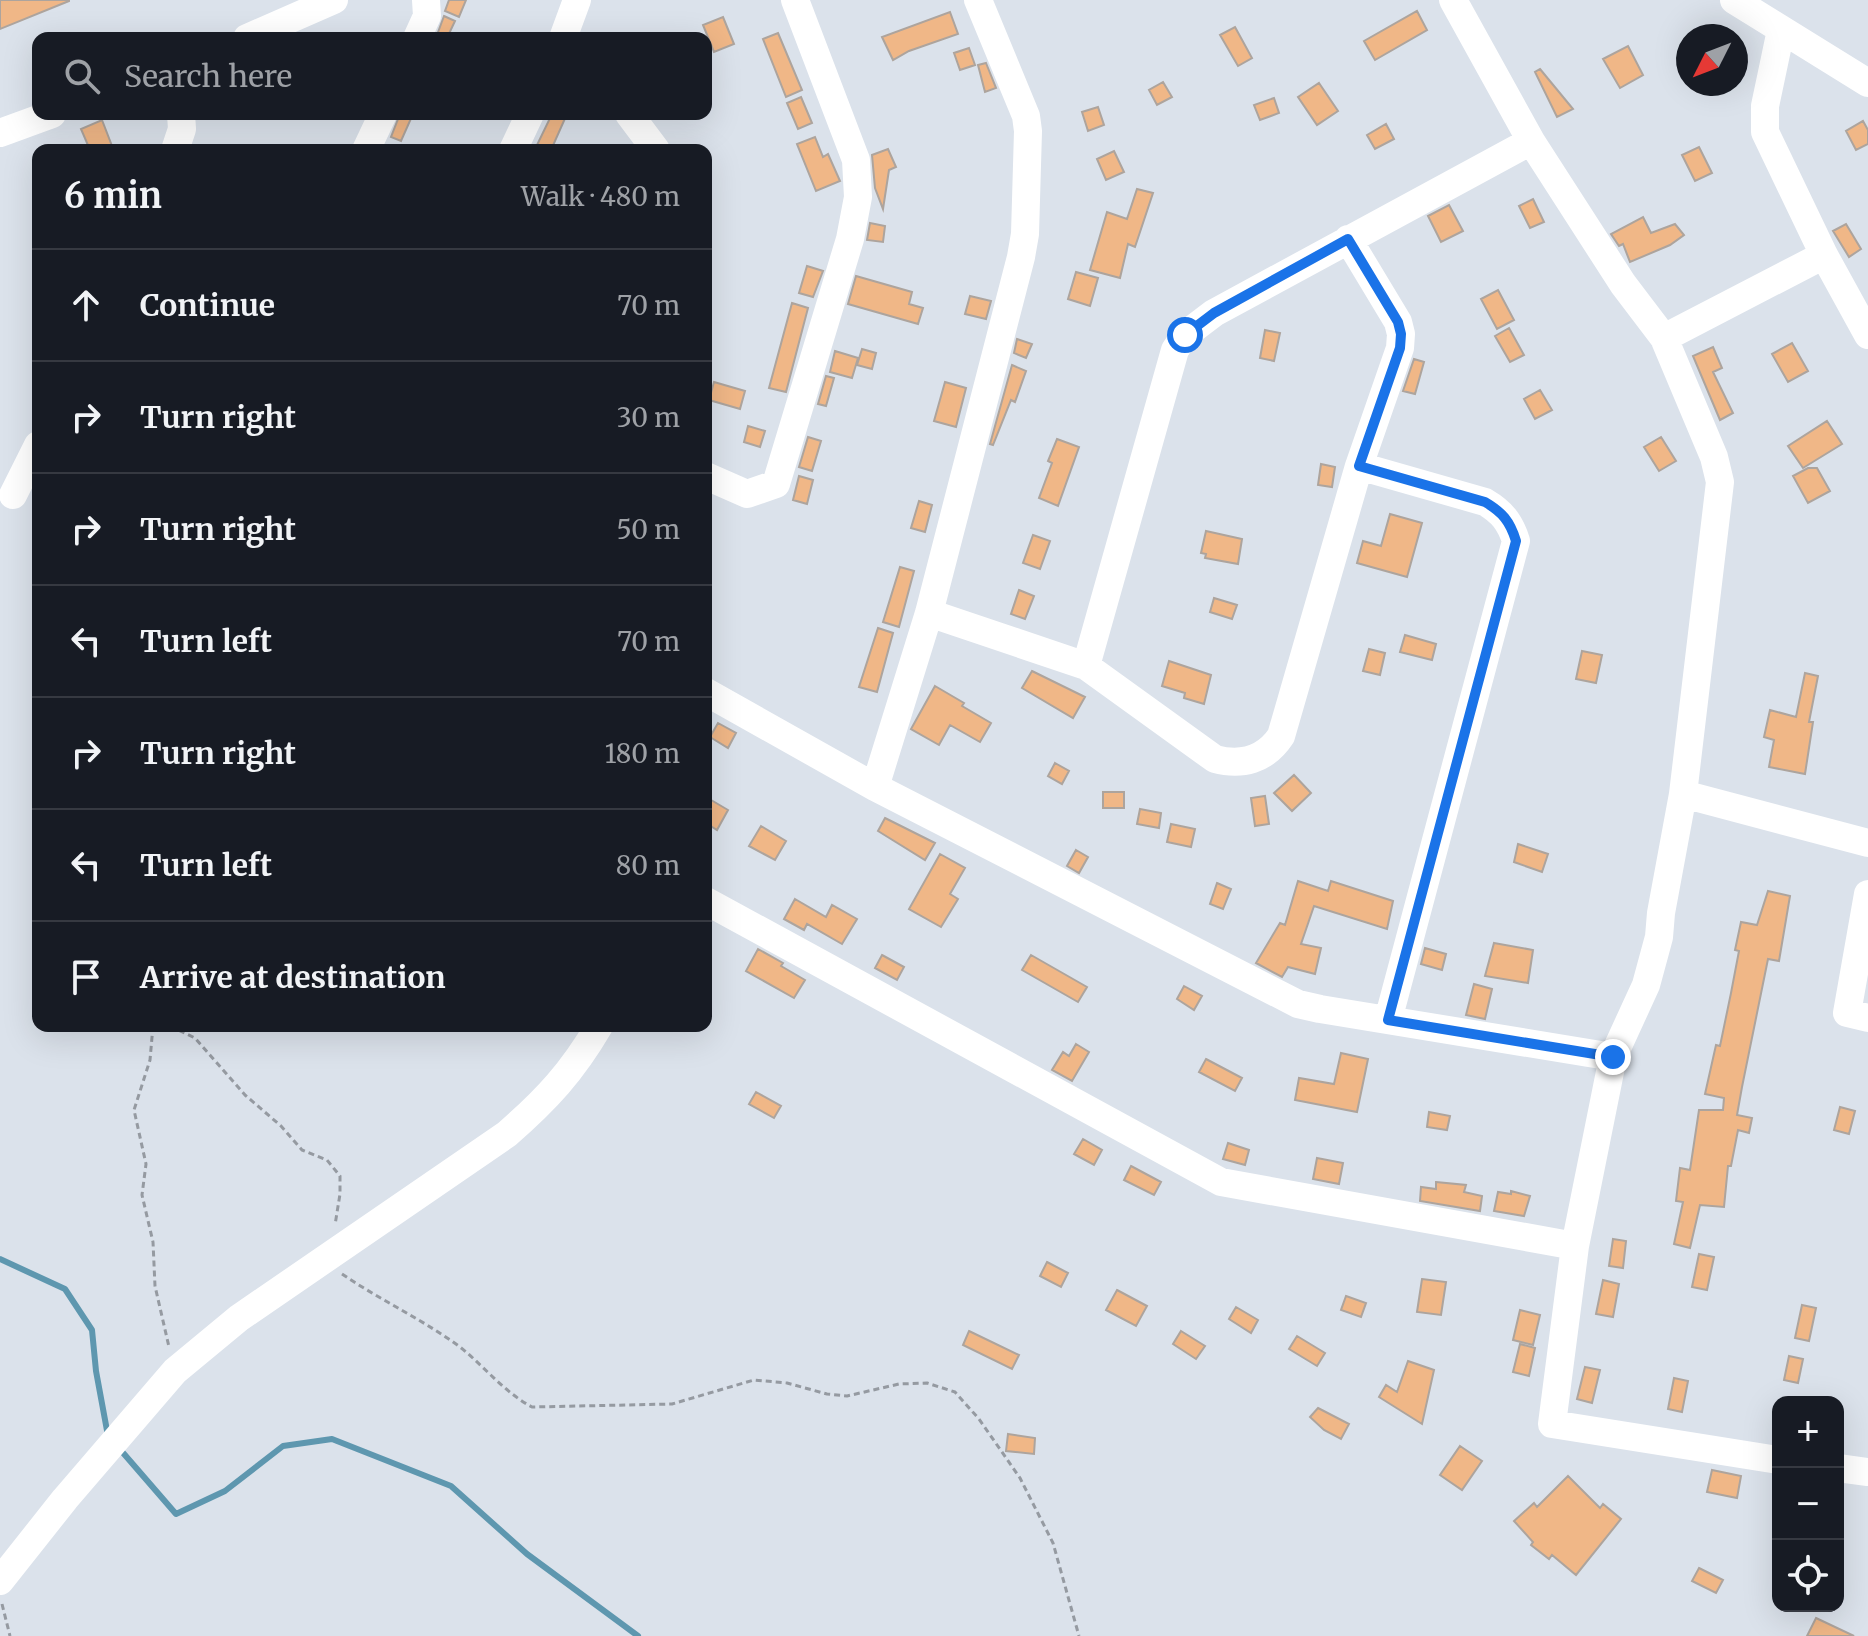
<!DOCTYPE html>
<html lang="en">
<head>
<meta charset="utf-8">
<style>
	body { margin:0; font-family:Merriweather,serif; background:#242831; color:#f1f3f6 }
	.controls { position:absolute; right:24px; bottom:24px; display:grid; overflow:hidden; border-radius:16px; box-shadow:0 8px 32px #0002 }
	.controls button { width:72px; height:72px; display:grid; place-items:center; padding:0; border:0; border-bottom:2px solid #363941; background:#171b24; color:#f1f3f6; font:40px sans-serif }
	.compass { position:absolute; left:1676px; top:24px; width:72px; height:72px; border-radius:50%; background:#171b24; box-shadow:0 8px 32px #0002; rotate:228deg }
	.stop { position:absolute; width:24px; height:24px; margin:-18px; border:6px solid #1a73e8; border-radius:50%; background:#fff }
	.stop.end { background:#1a73e8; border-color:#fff; box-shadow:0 2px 8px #0008 }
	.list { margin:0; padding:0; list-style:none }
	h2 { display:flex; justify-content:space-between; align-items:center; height:104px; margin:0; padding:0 32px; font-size:34px }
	h2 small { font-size:26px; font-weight:400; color:#9ea1a6 }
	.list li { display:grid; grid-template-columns:52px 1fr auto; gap:24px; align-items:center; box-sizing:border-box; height:112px; padding:0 32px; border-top:2px solid #363941 }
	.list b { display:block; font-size:30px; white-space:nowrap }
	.list em { font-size:26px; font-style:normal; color:#9ea1a6 }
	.icon { flex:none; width:44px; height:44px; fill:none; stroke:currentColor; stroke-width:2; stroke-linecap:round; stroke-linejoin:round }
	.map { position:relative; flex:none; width:1868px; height:1636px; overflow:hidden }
	.search { position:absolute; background:#171b24; box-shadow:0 8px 32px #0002; left:32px; top:32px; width:680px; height:88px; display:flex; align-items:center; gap:20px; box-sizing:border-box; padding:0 28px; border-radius:16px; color:#9ea1a6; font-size:30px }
	.panel { position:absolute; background:#171b24; box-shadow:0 8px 32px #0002; left:32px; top:144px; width:680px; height:888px; border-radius:16px }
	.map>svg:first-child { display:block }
</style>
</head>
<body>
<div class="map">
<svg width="1868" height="1636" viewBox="0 0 1868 1636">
	<rect width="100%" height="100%" fill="#dbe2eb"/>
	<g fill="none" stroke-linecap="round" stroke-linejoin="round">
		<path stroke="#5e97af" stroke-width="6" d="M0 1259 65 1289 92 1330 96 1371 108 1436
			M118 1447 176 1514 225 1491 283 1446 332 1439 451 1486 527 1554 638 1636"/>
	</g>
	<path fill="#f0b787" stroke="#ada49d" stroke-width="2" d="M0 0H69V1L0 29Z
		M449 0H466L459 17 445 11Z
		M1417 11 1427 30 1375 60 1364 41Z
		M950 12 958 34 909 51 893 60 882 37Z
		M444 16 455 21 447 38 437 35Z
		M723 17 734 44 714 52 703 25Z
		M1235 27 1252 58 1238 66 1220 35Z
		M778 33 802 90 786 97 763 39Z
		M1628 46 1643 75 1620 88 1603 59Z
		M969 48 975 65 960 70 954 53Z
		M986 63 996 88 985 92 978 65Z
		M1540 69 1573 109 1557 117 1535 72Z
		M1163 82 1172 97 1157 105 1149 90Z
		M1319 83 1338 111 1317 125 1298 97Z
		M801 97 812 123 798 129 787 103Z
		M1274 98 1279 113 1260 120 1254 105Z
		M1098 107 1104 125 1088 131 1082 112Z
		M400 114H413L401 141 391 137Z
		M552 114H567L551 150H547L537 145Z
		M102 120 112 146 102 150H90L81 129Z
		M1863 121 1868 130V144L1856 150 1846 131Z
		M1386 124 1394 139 1375 149 1367 135Z
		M815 137 823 157 828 154 840 181 816 191 797 144Z
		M1699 147 1712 173 1695 181 1682 155Z
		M888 149 896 167 889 170 883 209 875 188 872 155Z
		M1114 151 1124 172 1106 180 1097 159Z
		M1137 189 1153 193 1135 247 1128 244 1120 278 1090 270 1107 212 1127 219Z
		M1533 199 1544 222 1530 228 1519 206Z
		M1449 205 1463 231 1441 242 1428 216Z
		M1643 217 1651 233 1675 224 1684 235 1670 245 1630 262 1623 244 1619 246 1611 234Z
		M870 223 885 226 883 242 867 240Z
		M1846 224 1861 249 1849 257 1833 231Z
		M807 266 823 271 813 297 799 293Z
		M1076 272 1098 278 1090 306 1068 299Z
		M856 276 912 292 909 304 923 308 918 324 848 304Z
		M1498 290 1514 320 1497 329 1481 299Z
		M970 296 991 301 986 319 965 314Z
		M792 303 808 308 786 392 769 388Z
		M1509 328 1524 355 1510 362 1495 336Z
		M1265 330 1280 333 1274 361 1260 358Z
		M1017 339 1032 344 1026 358 1014 353Z
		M1792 343 1808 371 1788 382 1772 354Z
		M1713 347 1722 368 1713 372 1733 413 1720 420 1693 356Z
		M862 349 876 353 872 369 857 365Z
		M835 351 858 358 852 378 830 372Z
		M1414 359 1424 362 1415 394 1403 391Z
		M1012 365 1026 371 1015 402 1011 400 993 445 990 444Z
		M826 376 834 378 826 406 818 404Z
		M714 382 745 391 740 409 709 400Z
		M945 382 966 388 956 427 934 421Z
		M1540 390 1552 410 1535 419 1524 399Z
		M1827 421 1842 444 1803 468 1788 446Z
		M748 426 765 431 760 447 744 442Z
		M808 437 821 441 812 471 799 467Z
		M1661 437 1676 461 1659 471 1644 447Z
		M1057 439 1079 447 1058 506 1039 498 1052 463 1048 461Z
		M1321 464 1335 467 1332 487 1318 485Z
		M1808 468H1817L1830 491 1808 503 1793 476Z
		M799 476 813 480 807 504 793 500Z
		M919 501 932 505 925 532 911 528Z
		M1390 514 1422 523 1407 577 1357 563 1363 541 1381 546Z
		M1206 531 1242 539 1238 564 1205 558 1206 554 1201 553Z
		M1033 535 1050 541 1040 569 1023 563Z
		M900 567 914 571 899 627 883 622Z
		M1019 590 1034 596 1025 619 1011 614Z
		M1214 598 1237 605 1232 619 1210 612Z
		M878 628 893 633 877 692 859 687Z
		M1405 635 1436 644 1432 660 1400 652Z
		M1369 649 1385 653 1380 675 1363 671Z
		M1582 651 1602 655 1596 683 1576 679Z
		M1169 661 1211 675 1204 704 1184 698 1185 693 1162 686Z
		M1032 671 1085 697 1073 718 1022 688Z
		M1805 673 1818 676 1809 722H1813L1805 774 1769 767 1774 740 1764 737 1770 710 1796 717Z
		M935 686 964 703 962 706 991 723 980 742 950 725 939 745 911 729Z
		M718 723 736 733 728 748 710 737Z
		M1055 763 1069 771 1062 784 1048 776Z
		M1294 775 1311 793 1292 811 1274 793Z
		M1103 792H1124V808H1103Z
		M1265 796 1269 824 1255 826 1251 798Z
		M706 797 728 810 717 830 706 823Z
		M1140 809 1161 813 1159 828 1137 824Z
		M885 818 935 843 925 860 878 831Z
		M1171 824 1195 829 1191 847 1167 842Z
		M761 826 786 841 775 860 749 846Z
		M1518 844 1548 854 1542 872 1514 862Z
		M1076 850 1088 857 1079 873 1067 866Z
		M940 854 965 868 950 894 958 899 941 927 909 909Z
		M1298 881 1328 891 1331 881 1393 901 1387 929 1314 906 1301 944 1321 948 1315 974 1288 967 1282 977 1256 963 1280 923 1285 925Z
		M1217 883 1231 889 1223 909 1210 904Z
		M1768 891 1790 896 1779 961 1768 959 1742 1087 1737 1115 1752 1118 1749 1133 1738 1130 1731 1166H1728L1724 1207 1700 1205 1690 1248 1674 1244 1683 1202 1676 1201 1680 1168 1690 1170 1699 1110H1723L1724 1098 1705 1094 1716 1045 1720 1046 1731 993 1739 951 1735 950 1741 922 1757 925Z
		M795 899 826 917 832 905 857 919 842 944 807 924 804 930 784 919Z
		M1494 943 1533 950 1528 983 1485 976Z
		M1425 948 1446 954 1442 970 1421 964Z
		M758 949 783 963 781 966 805 980 794 998 746 971Z
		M882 955 904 967 897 980 875 968Z
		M1031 955 1087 987 1078 1002 1022 970Z
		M1474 984 1492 989 1485 1019 1466 1015Z
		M1184 986 1202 996 1194 1010 1177 999Z
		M1076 1044 1089 1052 1072 1081 1052 1070 1063 1052 1069 1056Z
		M1341 1053 1368 1059 1357 1112 1295 1100 1299 1078 1334 1084Z
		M1206 1059 1242 1078 1235 1091 1199 1072Z
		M756 1092 781 1106 774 1118 749 1104Z
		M1840 1107 1855 1111 1849 1134 1834 1130Z
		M1429 1112 1450 1116 1447 1130 1427 1127Z
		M1083 1139 1102 1150 1094 1165 1074 1154Z
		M1228 1143 1249 1150 1245 1165 1223 1159Z
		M1317 1158 1343 1163 1339 1184 1313 1179Z
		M1131 1166 1161 1182 1154 1195 1124 1180Z
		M1436 1182 1466 1185 1464 1192 1482 1196 1480 1211 1420 1201 1421 1187 1436 1189Z
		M1511 1191 1530 1196 1524 1216 1494 1211 1498 1192 1511 1194Z
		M1613 1239 1626 1241 1623 1268 1609 1266Z
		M1699 1254 1714 1257 1707 1290 1692 1287Z
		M1047 1262 1068 1273 1061 1287 1040 1276Z
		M1422 1279 1446 1282 1441 1315 1417 1312Z
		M1603 1280 1619 1284 1613 1317 1596 1314Z
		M1117 1290 1147 1306 1136 1326 1106 1310Z
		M1346 1296 1366 1303 1361 1317 1341 1310Z
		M1802 1305 1816 1308 1809 1341 1795 1338Z
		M1236 1307 1258 1320 1251 1333 1229 1319Z
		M1520 1310 1540 1315 1533 1345 1513 1340Z
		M969 1331 1019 1355 1012 1369 963 1345Z
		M1181 1331 1205 1346 1196 1359 1173 1344Z
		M1297 1336 1325 1353 1317 1366 1289 1349Z
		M1520 1344 1535 1348 1529 1376 1513 1372Z
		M1789 1356 1803 1359 1798 1383 1784 1380Z
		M1408 1361 1434 1370 1422 1424 1379 1397 1386 1385 1397 1392Z
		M1585 1367 1600 1370 1592 1403 1577 1399Z
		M1674 1378 1688 1381 1682 1412 1668 1409Z
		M1318 1408 1349 1424 1341 1439 1324 1430 1310 1417Z
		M1008 1434 1035 1438 1034 1454 1006 1451Z
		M1460 1446 1482 1461 1462 1490 1440 1475Z
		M1712 1470 1741 1476 1737 1498 1707 1492Z
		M1568 1476 1600 1508 1603 1504 1621 1519 1576 1575 1552 1555 1549 1559 1531 1545 1533 1542 1514 1521 1534 1503 1537 1507Z
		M1699 1568 1723 1580 1716 1593 1692 1581Z
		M1816 1618 1854 1636H1807Z"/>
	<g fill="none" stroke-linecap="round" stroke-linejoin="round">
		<path stroke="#959aa1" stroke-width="3" stroke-dasharray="6 4" stroke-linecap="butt" d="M153 1026 150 1060 134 1110 146 1164 142 1195 153 1242 155 1286 169 1347
			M170 1026 195 1038 245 1095 281 1126 302 1150 327 1160 340 1176V1194L335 1225
			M342 1274C380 1300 422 1319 460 1347 485 1367 504 1392 532 1407L672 1404 754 1380 787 1383 827 1394 847 1396 899 1384 927 1383 955 1392 979 1419 1020 1478 1053 1543 1079 1636
			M2 1604 10 1636"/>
		<path stroke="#fff" stroke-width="28" d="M1453 0 1531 141 1623 284 1664 338 1714 457 1720 482 1683 794 1661 913 1659 937 1646 985 1613 1057 1575 1246 1552 1424 1778 1460
			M1734 0 1868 83
			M1781 30 1765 106V132L1824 255 1868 335
			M247 38 334 0
			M417 38 427 16 426 0
			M563 38 577 0
			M629 114 656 150
			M0 133 52 114
			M175 150 182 129 181 114
			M366 150 383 114
			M513 150 530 114
			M1664 338 1824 255
			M1359 466 1485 502C1502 512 1510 522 1516 541L1388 1020
			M706 476 747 494 776 484 850 239 858 197 856 160 795 0
			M13 495 38 445
			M929 613 1086 666 1215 759C1242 766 1265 760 1281 736L1359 466 1400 348 1401 334 1398 322 1348 239
			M1086 666 1175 350 1185 335 1214 313 1531 141
			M706 692 875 787 1298 1004 1320 1009 1613 1057
			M875 787 929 613 1021 257 1025 234 1028 131 1026 116 978 0
			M1683 794 1868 843
			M1868 894 1847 1013 1868 1018
			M706 901 1221 1182 1575 1246
			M1838 1468 1868 1472
			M0 1581 65 1499 175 1371 239 1318 507 1134C547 1099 572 1072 599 1026"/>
	</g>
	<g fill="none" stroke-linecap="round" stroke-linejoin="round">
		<path stroke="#1a73e8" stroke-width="10" d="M1185 335 1214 313 1348 239 1398 322 1401 334 1400 348 1359 466 1485 502C1502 512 1510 521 1516 541L1388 1020 1613 1057"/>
	</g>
</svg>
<div class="controls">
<button>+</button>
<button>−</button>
<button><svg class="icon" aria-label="locate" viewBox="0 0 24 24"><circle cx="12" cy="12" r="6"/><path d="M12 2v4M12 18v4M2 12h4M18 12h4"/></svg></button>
</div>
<svg class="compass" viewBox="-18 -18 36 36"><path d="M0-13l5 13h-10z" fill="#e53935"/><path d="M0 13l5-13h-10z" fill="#9ea1a6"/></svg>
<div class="stop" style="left:1185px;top:335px"></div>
<div class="stop end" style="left:1613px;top:1057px"></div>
<div class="search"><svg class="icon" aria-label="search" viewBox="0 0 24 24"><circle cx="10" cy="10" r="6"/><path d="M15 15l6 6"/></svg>Search here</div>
<section class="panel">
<h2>6 min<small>Walk · 480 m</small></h2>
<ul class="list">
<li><svg class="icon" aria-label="ahead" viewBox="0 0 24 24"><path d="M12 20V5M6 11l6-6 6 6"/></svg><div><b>Continue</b></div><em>70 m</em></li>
<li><svg class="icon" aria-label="right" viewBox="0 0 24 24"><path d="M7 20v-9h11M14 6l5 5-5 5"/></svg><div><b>Turn right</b></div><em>30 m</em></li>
<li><svg class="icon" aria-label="right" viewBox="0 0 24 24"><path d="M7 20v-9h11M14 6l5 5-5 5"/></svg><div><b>Turn right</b></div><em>50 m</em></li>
<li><svg class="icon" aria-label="left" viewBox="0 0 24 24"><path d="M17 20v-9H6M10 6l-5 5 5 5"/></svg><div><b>Turn left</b></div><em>70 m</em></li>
<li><svg class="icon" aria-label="right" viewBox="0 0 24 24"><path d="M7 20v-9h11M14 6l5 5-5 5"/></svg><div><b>Turn right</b></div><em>180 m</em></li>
<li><svg class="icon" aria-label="left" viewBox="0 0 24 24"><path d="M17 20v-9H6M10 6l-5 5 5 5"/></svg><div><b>Turn left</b></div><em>80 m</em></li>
<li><svg class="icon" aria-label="arrive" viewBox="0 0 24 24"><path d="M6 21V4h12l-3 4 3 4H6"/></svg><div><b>Arrive at destination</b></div></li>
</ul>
</section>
</div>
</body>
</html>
